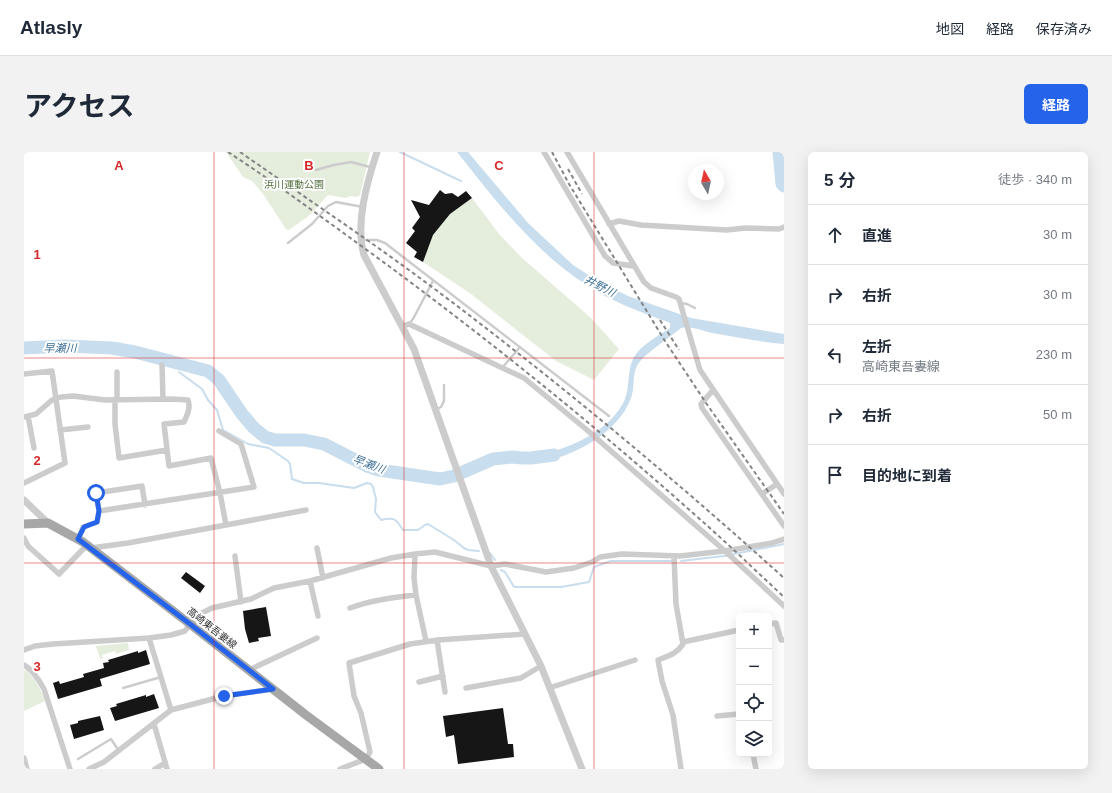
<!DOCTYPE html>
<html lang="ja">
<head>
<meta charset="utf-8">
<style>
	body { margin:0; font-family:Arial,"Noto Sans JP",sans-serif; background:#f2f2f3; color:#1f2937 }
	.controls { position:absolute; right:12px; bottom:12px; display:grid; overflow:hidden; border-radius:6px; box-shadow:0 4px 16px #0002 }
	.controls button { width:36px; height:36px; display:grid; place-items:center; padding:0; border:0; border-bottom:1px solid #e0e1e3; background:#fff; color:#1f2937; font:20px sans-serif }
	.compass { position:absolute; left:664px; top:12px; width:36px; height:36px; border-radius:50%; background:#fff; box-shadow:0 4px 16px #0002; rotate:351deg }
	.stop { position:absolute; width:12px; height:12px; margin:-9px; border:3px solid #2563eb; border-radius:50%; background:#fff }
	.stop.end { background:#2563eb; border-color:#fff; box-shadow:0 1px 4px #0008 }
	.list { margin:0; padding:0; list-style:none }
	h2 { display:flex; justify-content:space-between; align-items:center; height:52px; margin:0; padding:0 16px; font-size:17px }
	h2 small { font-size:13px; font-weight:400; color:#747a83 }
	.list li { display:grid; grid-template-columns:26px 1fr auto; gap:12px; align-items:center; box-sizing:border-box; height:60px; padding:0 16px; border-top:1px solid #e0e1e3 }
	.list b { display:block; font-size:15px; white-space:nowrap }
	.list p { margin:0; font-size:13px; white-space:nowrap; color:#747a83 }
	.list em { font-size:13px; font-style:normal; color:#747a83 }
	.icon { flex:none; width:22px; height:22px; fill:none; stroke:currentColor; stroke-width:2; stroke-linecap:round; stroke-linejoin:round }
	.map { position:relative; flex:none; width:760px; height:617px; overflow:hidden; border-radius:6px }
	header { display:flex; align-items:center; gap:24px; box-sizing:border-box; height:56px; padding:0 20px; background:#fff; border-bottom:1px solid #e0e1e3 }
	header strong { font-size:19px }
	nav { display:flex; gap:22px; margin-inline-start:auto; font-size:14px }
	.intro { display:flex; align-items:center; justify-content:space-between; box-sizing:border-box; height:96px; padding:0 24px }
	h1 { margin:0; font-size:28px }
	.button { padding:10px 18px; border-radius:6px; background:#2563eb; color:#fff; font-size:14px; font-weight:700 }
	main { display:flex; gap:24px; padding:0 24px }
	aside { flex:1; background:#fff; border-radius:6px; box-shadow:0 4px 16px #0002 }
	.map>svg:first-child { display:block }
</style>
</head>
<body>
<header>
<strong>Atlasly</strong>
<nav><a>地図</a><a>経路</a><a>保存済み</a></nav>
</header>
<div class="intro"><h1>アクセス</h1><a class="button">経路</a></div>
<main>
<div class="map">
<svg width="760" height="617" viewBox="0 0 760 617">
	<rect width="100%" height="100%" fill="#fff"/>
	<path fill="#e5eddd" d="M202 0H346L336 43 333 45 327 44 321 46 305 43 303 44 286 63 265 78 262 77 239 42 228 29 219 25Z
		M448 46 475 82 497 105 567 166 595 197 570 228 532 209 447 142 399 110 409 83 426 62Z
		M104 491 105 498 92 502 91 499 78 503 79 506 76 507 72 494Z
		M2 518C11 527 17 537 21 549L0 559V519Z"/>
	<path fill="#c8dded" d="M433 0H444L504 71 549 113 577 131 604 144 667 166 760 182V192C736 190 712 185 688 181 679 179 666 173 657 176 646 186 620 201 613 214 608 223 611 236 607 246 594 282 548 305 513 311V303C544 298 588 278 601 247 606 234 603 217 610 205 617 193 634 184 646 176V171L644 170C616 160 586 149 561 132 509 98 471 48 433 0Z"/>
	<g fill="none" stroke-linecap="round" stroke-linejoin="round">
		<path stroke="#c8dded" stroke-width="2" d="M376 0 437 29
			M151 215 152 210
			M155 220 178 237 184 248 193 258 199 278 224 292 245 296 264 309 266 312 268 327 280 331H295L330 336 343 331 347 332 349 335 352 347 351 360 357 368C371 365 372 367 379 378H394L401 373 404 372 430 388 440 396 444 398 455 399
			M466 401 471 408
			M657 409 700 404 760 392
			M477 418 481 420 490 435H537L565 430 570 415 587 409H649"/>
		<path stroke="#c8dded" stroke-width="13" d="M755 0 758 32 760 34
			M0 196 41 194 88 196 111 200 184 219 195 228 218 262 230 276 241 285 251 288H280L300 292 343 314 355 318 416 327 430 324 469 307 488 305 498 306H507L530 303"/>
	</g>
	<path fill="#161616" d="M416 38 421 42 428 41 434 45 442 39 448 46 426 62 409 83 399 110 390 105 393 100 382 91 391 79 388 76 396 65 387 48 405 53Z
		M162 420 181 434 176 441 157 426Z
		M242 455 247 484 234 486 235 489 225 491 221 477 219 459Z
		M122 498 126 512 76 527 78 534 34 547 29 531 35 529 36 532 60 525 59 522 80 516 79 511 85 510 84 508 114 499V501Z
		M130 542 135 556 91 569 86 556 93 554 92 552 122 543V545Z
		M479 556 484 592H489L490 605 434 612 430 583 422 585 419 564Z
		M76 564 80 578 50 587 46 573 54 571V569Z"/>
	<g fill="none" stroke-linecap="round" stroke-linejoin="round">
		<path stroke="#ccc" stroke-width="2.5" d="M292 18 310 13 327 10 346 15
			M339 88H353L361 91 585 264
			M264 91 288 72 304 54 312 50 339 55
			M657 151 663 152 671 156
			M385 172 389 167 409 129
			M478 216 496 195
			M413 257 417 255 420 249V233
			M99 536 137 525
			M54 607 87 587 95 599"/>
		<path stroke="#ccc" stroke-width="5.5" d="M520 0 581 104 589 111 609 114
			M543 0 620 130 627 136 652 145 655 147 676 218 760 342
			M585 72 595 69 617 73 703 78 721 76 755 77 760 75
			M379 174 385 172 500 226 563 278 701 399 760 454
			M138 213 139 247
			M93 220V248
			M0 222 28 219 41 311 0 331
			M689 238 677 252 678 256 760 374
			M91 248V272L95 306 143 298
			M4 264 10 296
			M0 265 12 262 28 248 37 245 49 244 81 248 148 247 164 248C167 256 163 263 160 270L140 272 145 314 187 306 196 341 202 373 104 391 67 396
			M36 278 64 275
			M738 342 753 332
			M75 359 230 335 217 292 195 279
			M202 373 282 358
			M0 386 4 394 35 422 63 393
			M54 387 59 375 73 370 75 359 72 341 118 334 121 353
			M293 396 299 426
			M391 402 390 426 392 443 402 489
			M211 404 217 450
			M650 404 652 452 659 492C653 502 644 504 634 508L638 529 649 563 657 617
			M286 429 294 464
			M326 456C348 448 370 445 392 443
			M745 472 752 471 757 488H760
			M125 486 147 558
			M413 488 421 540
			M659 490 715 478
			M0 498 11 494 29 492 125 486 147 483 161 479 166 472 178 461 188 456 227 447 250 436 286 429 367 406 391 402 411 400 467 414 481 412 522 420 550 416 568 410 576 405 598 402 656 404 701 399 748 391 760 387
			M0 513C9 518 15 528 20 537L46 617
			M225 518 293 486
			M395 530 419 524
			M442 536 497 526 517 514
			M525 536 611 508
			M693 564 715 562
			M130 572 143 617
			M729 602 732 617
			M0 606 3 617
			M65 617 80 610 147 558 200 544 249 537
			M131 617 141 611
			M316 617 342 607 346 600 337 561 330 544 325 511 386 492 414 488 501 482"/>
		<path stroke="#ccc" stroke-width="7" d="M353 0C343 30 331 72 340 103L390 197 467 414 517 514 558 617
			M0 348 24 371"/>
		<path stroke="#a7a7a7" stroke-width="9" d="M0 372 24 371 59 390 166 472 282 563 355 617"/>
		<path stroke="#848484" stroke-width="2" stroke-dasharray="4 3" stroke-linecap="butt" d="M204 0C253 32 300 67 347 101 459 183 567 270 670 362 701 389 730 417 760 445
			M216 0C282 46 348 90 412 138 533 229 648 325 760 426
			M528 0 545 32 641 189 682 251 760 362
			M544 17 558 42
			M636 168 655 198"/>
	</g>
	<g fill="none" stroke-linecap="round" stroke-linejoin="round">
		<path stroke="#2563eb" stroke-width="5" d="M72 341 75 359 73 370 60 375 54 387 166 472 249 537 200 544"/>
	</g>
	<path fill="none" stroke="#d62828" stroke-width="1" stroke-opacity="0.55" d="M190 0V617M380 0V617M570 0V617M0 206H760M0 411H760"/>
	<g text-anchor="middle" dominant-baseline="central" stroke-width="4" stroke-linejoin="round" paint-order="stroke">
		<g font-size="10" fill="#506d3b" stroke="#fff">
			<text x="270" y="32">浜川運動公園</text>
		</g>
		<g font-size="10" fill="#2f2f2f" stroke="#fff">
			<text transform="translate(188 476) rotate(38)">高崎東吾妻線</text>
		</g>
		<g font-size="11" font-style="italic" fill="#3a6e94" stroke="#fff">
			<text transform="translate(576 134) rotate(27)">井野川</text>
			<text x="36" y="196">早瀬川</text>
			<text transform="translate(345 312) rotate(20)">早瀬川</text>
		</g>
	</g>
	<g font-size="13" text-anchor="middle" font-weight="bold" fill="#d62828" stroke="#fff" stroke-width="4" stroke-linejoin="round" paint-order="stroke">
		<text x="95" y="18">A</text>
		<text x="285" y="18">B</text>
		<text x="475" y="18">C</text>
		<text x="13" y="107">1</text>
		<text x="13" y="313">2</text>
		<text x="13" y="519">3</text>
	</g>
</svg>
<div class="controls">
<button>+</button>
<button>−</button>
<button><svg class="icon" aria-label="locate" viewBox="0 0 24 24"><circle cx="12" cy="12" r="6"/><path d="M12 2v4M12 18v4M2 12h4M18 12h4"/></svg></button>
<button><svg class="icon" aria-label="layers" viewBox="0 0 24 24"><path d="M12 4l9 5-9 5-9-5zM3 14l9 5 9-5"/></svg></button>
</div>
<svg class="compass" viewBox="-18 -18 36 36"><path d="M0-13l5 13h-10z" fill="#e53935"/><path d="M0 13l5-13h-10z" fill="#747a83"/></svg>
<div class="stop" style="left:72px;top:341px"></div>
<div class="stop end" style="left:200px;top:544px"></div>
</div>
<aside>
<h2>5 分<small>徒歩 · 340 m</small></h2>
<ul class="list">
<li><svg class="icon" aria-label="ahead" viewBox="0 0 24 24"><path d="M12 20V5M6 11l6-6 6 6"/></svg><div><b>直進</b></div><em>30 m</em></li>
<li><svg class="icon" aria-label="right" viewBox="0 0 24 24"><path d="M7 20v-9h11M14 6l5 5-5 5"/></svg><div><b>右折</b></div><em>30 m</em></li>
<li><svg class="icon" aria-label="left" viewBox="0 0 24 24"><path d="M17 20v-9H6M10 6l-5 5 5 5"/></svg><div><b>左折</b><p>高崎東吾妻線</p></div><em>230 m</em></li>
<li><svg class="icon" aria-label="right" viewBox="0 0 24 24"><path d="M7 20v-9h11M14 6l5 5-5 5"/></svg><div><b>右折</b></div><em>50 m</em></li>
<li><svg class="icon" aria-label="arrive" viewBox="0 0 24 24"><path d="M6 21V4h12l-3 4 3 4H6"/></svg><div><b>目的地に到着</b></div></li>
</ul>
</aside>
</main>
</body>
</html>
